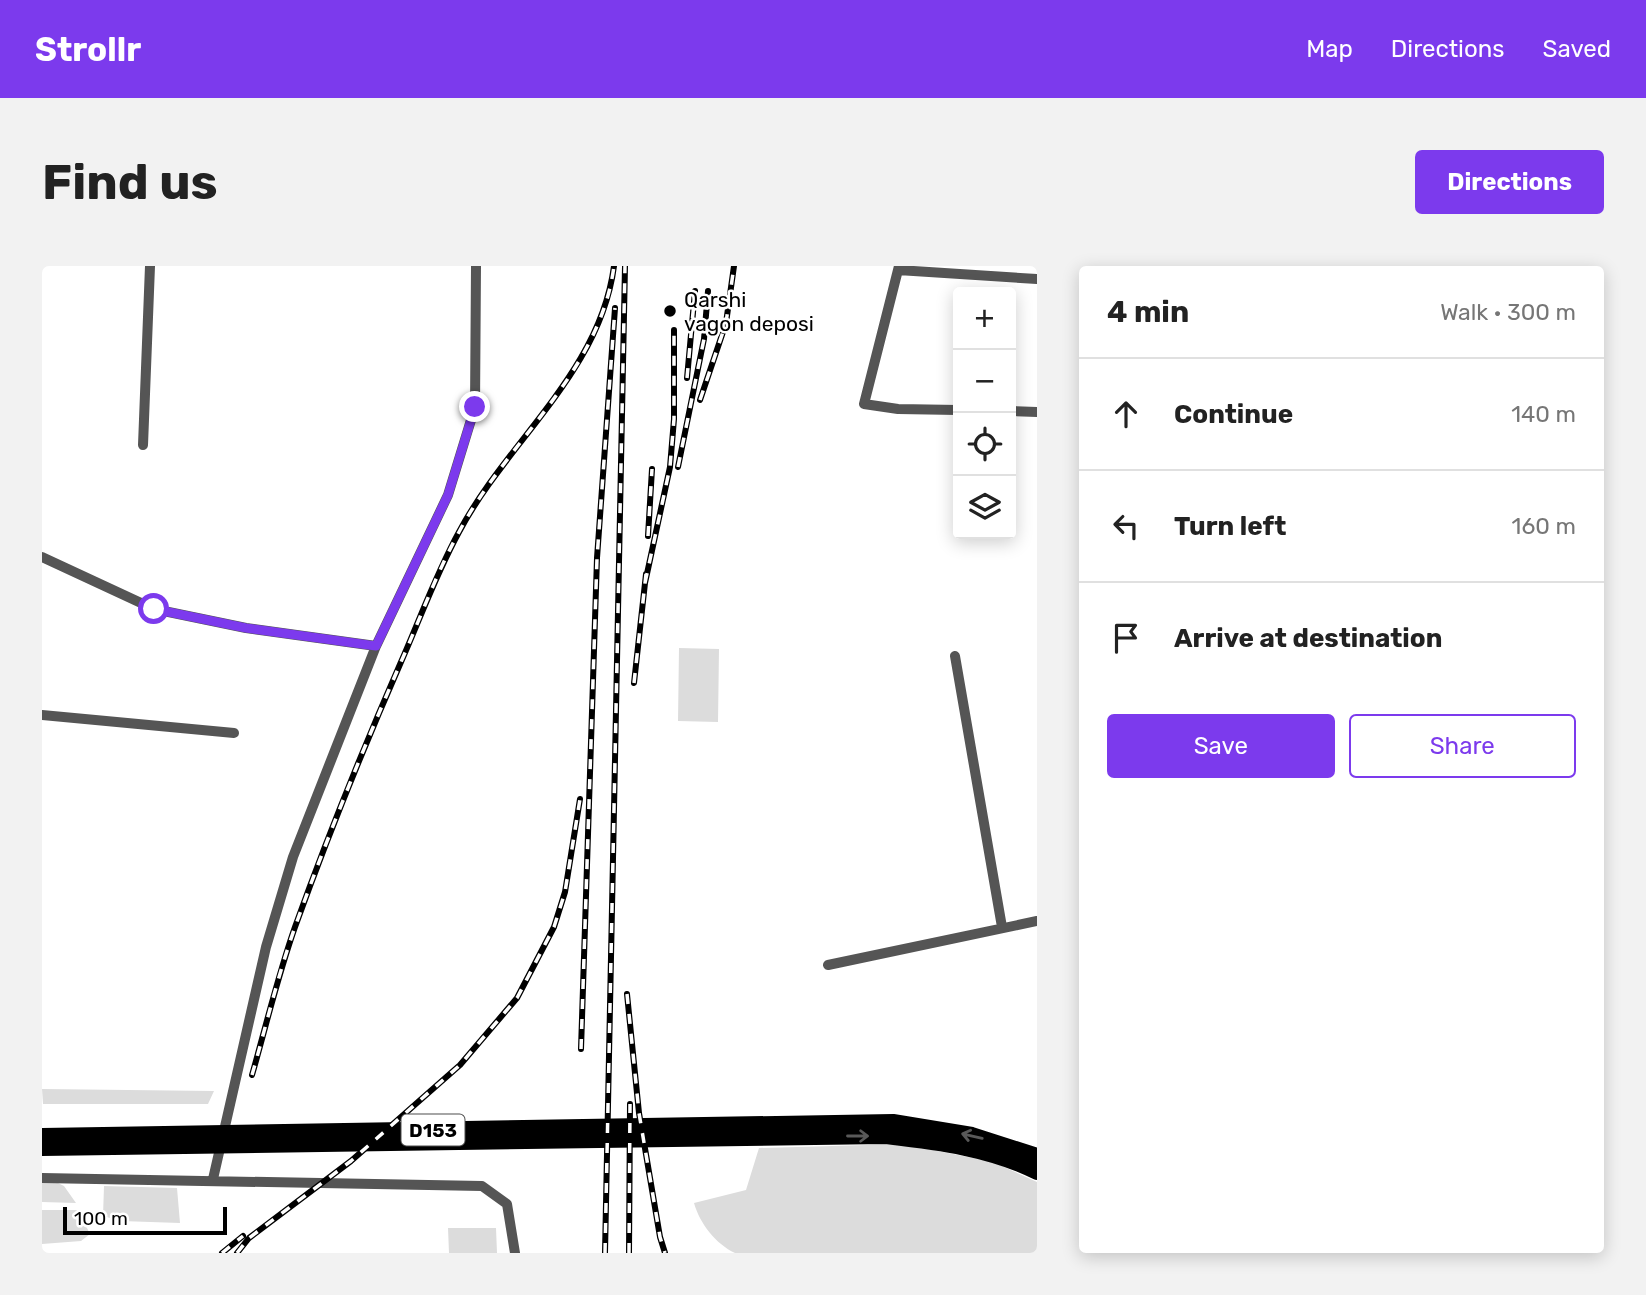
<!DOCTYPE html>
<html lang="en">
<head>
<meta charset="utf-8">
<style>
	body { margin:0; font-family:Rubik,sans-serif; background:#f2f2f2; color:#222 }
	.controls { position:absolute; right:21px; top:21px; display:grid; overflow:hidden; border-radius:7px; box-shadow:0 4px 18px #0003 }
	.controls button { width:63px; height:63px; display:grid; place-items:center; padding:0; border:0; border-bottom:2px solid #e0e0e0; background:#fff; color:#222; font:35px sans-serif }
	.scale { position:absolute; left:21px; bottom:18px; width:164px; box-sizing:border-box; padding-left:7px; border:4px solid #000; border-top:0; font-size:19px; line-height:24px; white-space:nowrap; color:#000; -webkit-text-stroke:5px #fff; paint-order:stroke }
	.stop { position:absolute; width:21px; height:21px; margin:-16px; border:5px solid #7c3aed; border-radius:50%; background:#fff }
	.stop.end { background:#7c3aed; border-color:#fff; box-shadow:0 2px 7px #0008 }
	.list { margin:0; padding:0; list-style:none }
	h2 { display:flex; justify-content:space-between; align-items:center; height:91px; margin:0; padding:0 28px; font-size:30px }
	h2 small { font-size:23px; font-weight:400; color:#767676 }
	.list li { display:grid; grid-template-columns:46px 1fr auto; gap:21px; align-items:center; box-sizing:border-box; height:112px; padding:0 28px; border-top:2px solid #e0e0e0 }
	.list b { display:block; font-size:26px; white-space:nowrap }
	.list em { font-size:23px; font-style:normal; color:#767676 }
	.actions { display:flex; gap:14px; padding:21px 28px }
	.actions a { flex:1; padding:16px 0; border:2px solid #7c3aed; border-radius:7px; text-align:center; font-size:24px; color:#7c3aed }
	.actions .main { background:#7c3aed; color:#fff }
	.icon { flex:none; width:38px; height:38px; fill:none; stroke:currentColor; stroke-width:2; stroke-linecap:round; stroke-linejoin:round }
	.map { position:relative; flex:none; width:995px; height:987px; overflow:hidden; border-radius:7px }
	header { display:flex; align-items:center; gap:42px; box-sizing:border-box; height:98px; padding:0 35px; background:#7c3aed; color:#fff }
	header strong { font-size:33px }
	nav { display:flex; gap:38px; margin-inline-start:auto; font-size:24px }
	.intro { display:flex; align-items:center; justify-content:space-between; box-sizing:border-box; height:168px; padding:0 42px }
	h1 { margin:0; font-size:49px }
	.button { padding:18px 32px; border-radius:7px; background:#7c3aed; color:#fff; font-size:24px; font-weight:700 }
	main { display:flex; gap:42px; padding:0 42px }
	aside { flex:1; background:#fff; border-radius:7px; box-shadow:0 4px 18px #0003 }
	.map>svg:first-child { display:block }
</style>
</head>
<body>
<header>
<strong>Strollr</strong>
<nav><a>Map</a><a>Directions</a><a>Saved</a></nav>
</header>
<div class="intro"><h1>Find us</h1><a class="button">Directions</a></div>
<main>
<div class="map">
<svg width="995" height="987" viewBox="0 0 995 987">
	<rect width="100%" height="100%" fill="#fff"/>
	<path fill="#dcdcdc" d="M637 382 677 383 676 456 636 455Z
		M0 823 172 825 166 838H1Z
		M861 878 951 896 995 916V987H693C674 978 658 958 652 937L704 924 717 882Z
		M12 915 22 920 34 937 0 936V916Z
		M62 920 135 922 138 957 79 955 61 950Z
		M0 944H36L48 968 39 975 0 978Z
		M406 962H454L455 987H407Z"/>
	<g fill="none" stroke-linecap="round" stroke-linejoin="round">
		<path stroke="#555" stroke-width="10" d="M857 0 822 138 856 143 916 144
			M856 4 995 13
			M969 145 995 146
			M101 179 108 0
			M0 291 112 343 204 362 334 380
			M913 390 960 661
			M0 449 192 467
			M786 699 995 655
			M0 912 440 920 465 938 473 987
			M171 913 224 681 251 591 334 380 406 229 433 141 434 0"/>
		<path stroke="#000" stroke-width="16" d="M0 870 851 856 930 869 995 890
			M0 882 843 870C894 876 948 882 995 906"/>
		<defs>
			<path id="rail" d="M645 112 653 25
				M658 134 684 57 692 0
				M636 201 662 73 666 25
				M606 270 610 203
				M603 317 628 201 632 153V64
				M592 417 604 308
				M585 728 597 847 618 971 623 987
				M539 783 555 292 573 42
				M210 809C224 760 236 709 253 661 285 572 321 483 359 396 378 353 394 308 417 266 465 175 558 107 572 0
				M180 987 201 970
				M195 987 207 972 309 895 418 799 475 732 512 661 523 626 538 533
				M563 987 583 0
				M587 987 588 838"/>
		</defs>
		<use href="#rail" stroke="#000" stroke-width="6"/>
		<use href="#rail" stroke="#fff" stroke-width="3.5" stroke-dasharray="10" stroke-linecap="butt"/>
	</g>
	<defs><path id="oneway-shaft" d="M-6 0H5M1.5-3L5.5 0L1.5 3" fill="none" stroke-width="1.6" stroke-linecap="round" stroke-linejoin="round" transform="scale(1.75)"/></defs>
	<g stroke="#595959">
		<use href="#oneway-shaft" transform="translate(816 870)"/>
		<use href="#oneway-shaft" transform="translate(930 870) rotate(-167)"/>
	</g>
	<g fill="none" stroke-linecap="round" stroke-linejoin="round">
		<path stroke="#7c3aed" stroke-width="9" d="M112 343 204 362 334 380 406 229 433 141"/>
	</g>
	<circle fill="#000" stroke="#fff" stroke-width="2.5" cx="628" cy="45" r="7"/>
	<g text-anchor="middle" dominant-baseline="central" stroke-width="5" stroke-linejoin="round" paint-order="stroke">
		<rect fill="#fff" stroke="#4c4c4c" stroke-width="2" x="359.5" y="848.5" width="63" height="31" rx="5"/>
		<g font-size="19" font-weight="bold" fill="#000">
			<text x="391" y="864">D153</text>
		</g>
		<g font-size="21" fill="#000" stroke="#fff" text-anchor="start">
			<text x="642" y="33">Qarshi<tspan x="642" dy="24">vagon deposi</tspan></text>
		</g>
	</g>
</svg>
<div class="controls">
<button>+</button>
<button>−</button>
<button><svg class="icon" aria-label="locate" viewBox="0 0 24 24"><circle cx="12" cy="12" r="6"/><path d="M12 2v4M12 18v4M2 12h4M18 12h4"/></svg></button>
<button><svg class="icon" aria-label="layers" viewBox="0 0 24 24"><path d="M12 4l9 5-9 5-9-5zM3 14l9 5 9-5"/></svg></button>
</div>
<div class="scale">100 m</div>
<div class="stop" style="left:112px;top:343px"></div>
<div class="stop end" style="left:433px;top:141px"></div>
</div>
<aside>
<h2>4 min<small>Walk · 300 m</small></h2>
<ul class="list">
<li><svg class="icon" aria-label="ahead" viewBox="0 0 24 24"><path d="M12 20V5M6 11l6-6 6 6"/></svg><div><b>Continue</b></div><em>140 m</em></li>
<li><svg class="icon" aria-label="left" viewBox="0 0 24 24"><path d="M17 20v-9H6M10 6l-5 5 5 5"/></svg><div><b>Turn left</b></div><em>160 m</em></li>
<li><svg class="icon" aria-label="arrive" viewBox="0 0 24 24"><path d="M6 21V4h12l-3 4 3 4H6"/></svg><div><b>Arrive at destination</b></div></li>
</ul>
<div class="actions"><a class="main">Save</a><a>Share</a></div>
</aside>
</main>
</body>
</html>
